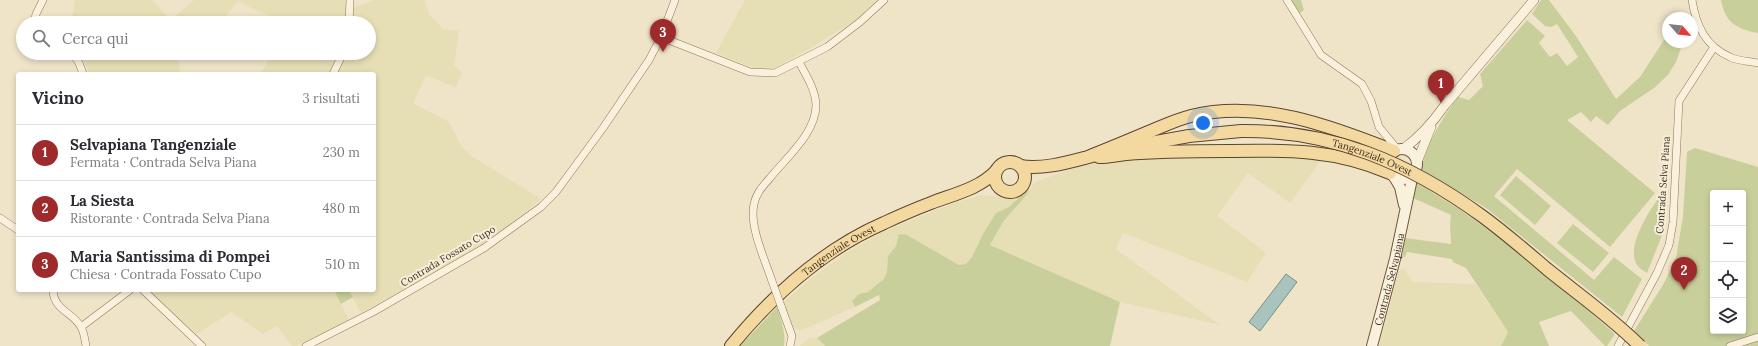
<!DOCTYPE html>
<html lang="it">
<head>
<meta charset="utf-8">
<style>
	body { margin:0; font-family:Lora,serif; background:#f2f2f3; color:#2b2b33 }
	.controls { position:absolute; right:12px; bottom:12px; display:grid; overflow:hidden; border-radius:4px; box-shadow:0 2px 6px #0003 }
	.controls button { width:36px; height:36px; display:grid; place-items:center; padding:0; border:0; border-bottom:1px solid #e1e1e2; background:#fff; color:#2b2b33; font:20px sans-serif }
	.compass { position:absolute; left:1662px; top:12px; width:36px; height:36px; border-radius:50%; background:#fff; box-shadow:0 2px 6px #0003; rotate:118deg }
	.you { position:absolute; left:1203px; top:123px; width:14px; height:14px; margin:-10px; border:3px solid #fff; border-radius:50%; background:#1a73e8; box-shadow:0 0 0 6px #1a73e833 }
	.badge { display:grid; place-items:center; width:26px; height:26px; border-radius:50%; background:#9e2a2b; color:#fff; font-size:13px; font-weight:700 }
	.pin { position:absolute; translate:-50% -33px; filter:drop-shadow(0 1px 2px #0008) }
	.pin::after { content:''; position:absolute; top:21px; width:14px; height:12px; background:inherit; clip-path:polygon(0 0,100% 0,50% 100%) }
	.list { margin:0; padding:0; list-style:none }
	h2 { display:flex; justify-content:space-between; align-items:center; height:52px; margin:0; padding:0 16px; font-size:17px }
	h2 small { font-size:13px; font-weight:400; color:#7c7c81 }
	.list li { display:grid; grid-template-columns:26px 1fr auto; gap:12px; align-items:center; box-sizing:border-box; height:56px; padding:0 16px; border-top:1px solid #e1e1e2 }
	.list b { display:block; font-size:15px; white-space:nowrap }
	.list p { margin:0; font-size:13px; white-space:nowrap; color:#7c7c81 }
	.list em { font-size:13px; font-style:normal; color:#7c7c81 }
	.icon { flex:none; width:22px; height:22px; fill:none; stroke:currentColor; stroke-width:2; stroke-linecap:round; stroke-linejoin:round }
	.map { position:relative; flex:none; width:1758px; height:346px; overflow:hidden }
	.search { position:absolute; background:#fff; box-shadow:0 2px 6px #0003; left:16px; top:16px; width:360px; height:44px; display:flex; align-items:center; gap:10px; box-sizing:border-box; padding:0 14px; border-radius:22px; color:#7c7c81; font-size:15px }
	.panel { position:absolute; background:#fff; box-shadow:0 2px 6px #0003; left:16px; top:72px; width:360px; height:220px; border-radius:4px }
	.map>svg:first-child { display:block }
</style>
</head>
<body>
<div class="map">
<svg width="1758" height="346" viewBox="0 0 1758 346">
	<rect width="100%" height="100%" fill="#f0e4c8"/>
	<path fill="#e6deb5" d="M75 0H152L171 20 194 0H347V10L374 0H424L429 14 443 29 459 31 454 65 462 73 456 87 426 76 413 103 449 122 461 145 470 155 541 199 516 220 470 252 361 313 349 290H374V74H260L273 53H369V23H279V19L257 11 238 1 220 23H71Z
		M745 0H879L856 20 804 52 775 68 756 69 716 53Z
		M76 53H181L178 56 180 74H89L85 63Z
		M1205 156H1250L1322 159 1290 203 1248 173 1217 216 1266 253 1247 282 1123 233 1116 249 1220 325 1120 302 990 245 1003 222 1028 193 1033 184 1038 181 1081 165 1124 159Z
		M982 195 1010 198 1020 197 1009 207 996 213 983 234 972 257 966 264 959 265 907 235 900 234 896 246 888 256 887 272 884 279 868 292 862 293 852 301 855 307 803 330H799L792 326 783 302 813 277 849 251 880 233 916 218 954 203Z
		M1404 269 1413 282 1475 284 1508 332 1501 346H1379L1399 270Z
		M148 290H334L349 320 296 346H292L277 326 263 334 231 312 197 334Z
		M809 338H817L825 346H800Z"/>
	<path fill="#c9cf9b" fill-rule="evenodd" d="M1291 0H1301L1304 10 1299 14Z
		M1541 0H1549L1576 36 1616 99 1640 77 1664 40 1668 39V42H1683L1676 62 1668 75 1654 88 1620 111 1608 125 1596 116 1591 122 1581 112 1567 120 1655 193 1610 247 1517 169 1494 196 1594 280 1614 257 1642 279 1622 317 1486 208 1421 169C1428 141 1441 120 1458 97L1469 100 1483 86 1480 74 1527 20 1545 36 1539 43 1550 57 1557 53 1567 66 1578 57 1557 24 1551 27 1545 26 1532 14Z
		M1721 0H1758V33C1737 29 1725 23 1721 0Z
		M1695 148 1758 167V346H1649L1634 331 1664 283 1676 258 1683 216 1687 152ZM1713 193H1743V331H1713Z
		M1516 176 1551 206 1535 225 1500 195Z
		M1417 183 1459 209 1500 238 1567 292 1615 334 1607 346H1605L1571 311 1539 322 1549 346H1501L1508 332 1466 268 1453 262 1452 259 1407 252 1405 257H1402L1405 238 1451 244C1451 234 1449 225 1451 215L1413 198Z
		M1029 188 1028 193 1003 222 990 245 1120 302 1110 346H825L817 338 880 300 879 295 855 307 852 301 859 294 868 292 884 279 887 272 888 256 896 246 899 234 907 235 959 265 966 264 972 257 983 234 996 213 1009 207Z
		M1662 193 1667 194 1661 238 1647 273C1644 271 1639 268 1637 265 1625 245 1651 209 1662 193Z
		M1573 224 1609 253 1593 272 1557 243Z
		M334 290H349L353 297 341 304Z
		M777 307C781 320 786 332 784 346H740Z"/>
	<path fill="#a9c4bc" stroke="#6f938a" d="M1286 274 1297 282 1260 331 1249 322Z"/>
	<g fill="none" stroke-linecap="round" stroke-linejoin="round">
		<defs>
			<path id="minor" d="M1287 0 1321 55 1362 84 1371 101 1379 127 1398 150
				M1692 0C1696 25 1705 46 1730 57 1738 61 1749 61 1758 63
				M34 23 36 14 43 0
				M349 23 350 0
				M661 37 750 72 775 73 827 47 860 22 884 0
				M70 53C78 58 80 65 83 74
				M333 74 343 53
				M0 218 18 230
				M772 281C765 260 749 226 754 204 756 193 763 186 770 178 786 158 817 132 816 104 815 89 806 75 799 62
				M53 290C54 311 73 312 81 327 84 332 85 340 86 346
				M143 290 202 346
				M781 306 792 336 790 346
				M81 327 130 290
				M306 346 373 312 484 248 541 207 556 192 603 128 649 60 661 37 675 0
				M1618 346 1657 273 1669 245 1673 222 1679 101 1714 47
				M1730 346 1758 337"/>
			<path id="tertiary" d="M1403 149C1420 137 1433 122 1445 105L1534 0
				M1417 162 1431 127"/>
			<g id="secondary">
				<circle cx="1402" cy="164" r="15"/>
				<path d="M1394 177 1400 187 1404 205"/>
				<path id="s1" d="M1372 346 1395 259 1413 174"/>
			</g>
			<g id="primary">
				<path d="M1128 147 1189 136 1241 131"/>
				<path d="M1090 156C1108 149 1127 141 1146 133 1161 127 1175 120 1191 116 1260 99 1331 126 1394 151"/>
				<path d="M1099 157C1108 157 1117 155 1126 154 1160 151 1195 151 1229 151 1287 150 1335 149 1390 173"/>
				<circle cx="1010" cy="177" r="15"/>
				<path d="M1020 166C1045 170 1072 161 1096 155"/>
				<path id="s2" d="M731 346C772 296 824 249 884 223 899 216 915 209 931 203 954 194 979 189 996 171"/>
			</g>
		</defs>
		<use href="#minor" stroke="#8d765c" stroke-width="8"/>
		<use href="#tertiary" stroke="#8d765c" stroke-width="10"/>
		<use href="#secondary" stroke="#6f573f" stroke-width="12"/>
		<use href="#primary" stroke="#5b4430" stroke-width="14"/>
		<use href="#minor" stroke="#faf1dc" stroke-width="7"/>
		<use href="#tertiary" stroke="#faf1dc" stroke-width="9"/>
		<use href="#secondary" stroke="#faf1dc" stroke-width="10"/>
		<use href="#primary" stroke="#f3d9a0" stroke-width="12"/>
		<defs>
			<path id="minor-bridge" d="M772 281 781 306"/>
			<g id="primary-bridge">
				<path id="s3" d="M1241 131C1332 130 1409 163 1482 216 1504 232 1526 251 1547 269 1578 294 1612 318 1640 346"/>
			</g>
		</defs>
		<use href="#minor-bridge" stroke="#8d765c" stroke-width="8" stroke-linecap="butt"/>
		<use href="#primary-bridge" stroke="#5b4430" stroke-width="14" stroke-linecap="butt"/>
		<use href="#minor-bridge" stroke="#faf1dc" stroke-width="7"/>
		<use href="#primary-bridge" stroke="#f3d9a0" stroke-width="12"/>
	</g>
	<g text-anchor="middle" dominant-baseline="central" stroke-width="4" stroke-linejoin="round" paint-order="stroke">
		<g font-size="10" fill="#3d2e20" stroke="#f7eed8">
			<text stroke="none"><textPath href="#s3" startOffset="135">Tangenziale Ovest</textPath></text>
			<text transform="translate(1663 185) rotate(-86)">Contrada Selva Piana</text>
			<text stroke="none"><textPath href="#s2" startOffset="145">Tangenziale Ovest</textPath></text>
			<text transform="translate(448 256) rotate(-31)">Contrada Fossato Cupo</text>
			<text stroke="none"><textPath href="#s1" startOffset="69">Contrada Selvapiana</textPath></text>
		</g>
	</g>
</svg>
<div class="controls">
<button>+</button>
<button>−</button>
<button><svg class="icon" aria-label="locate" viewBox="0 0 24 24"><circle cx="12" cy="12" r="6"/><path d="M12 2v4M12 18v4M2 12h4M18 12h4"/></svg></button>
<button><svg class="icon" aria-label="layers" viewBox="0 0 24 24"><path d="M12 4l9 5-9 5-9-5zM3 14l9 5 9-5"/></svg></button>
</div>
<svg class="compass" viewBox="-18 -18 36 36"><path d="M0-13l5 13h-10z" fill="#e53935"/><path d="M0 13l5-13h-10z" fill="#7c7c81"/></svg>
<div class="you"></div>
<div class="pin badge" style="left:1441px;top:103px">1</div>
<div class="pin badge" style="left:1684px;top:290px">2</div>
<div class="pin badge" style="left:663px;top:52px">3</div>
<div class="search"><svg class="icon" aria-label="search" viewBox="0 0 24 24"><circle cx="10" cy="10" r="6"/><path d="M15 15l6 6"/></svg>Cerca qui</div>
<section class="panel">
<h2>Vicino<small>3 risultati</small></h2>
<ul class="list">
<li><span class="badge">1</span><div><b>Selvapiana Tangenziale</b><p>Fermata · Contrada Selva Piana</p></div><em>230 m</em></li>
<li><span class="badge">2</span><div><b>La Siesta</b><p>Ristorante · Contrada Selva Piana</p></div><em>480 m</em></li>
<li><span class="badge">3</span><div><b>Maria Santissima di Pompei</b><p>Chiesa · Contrada Fossato Cupo</p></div><em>510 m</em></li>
</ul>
</section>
</div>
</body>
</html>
